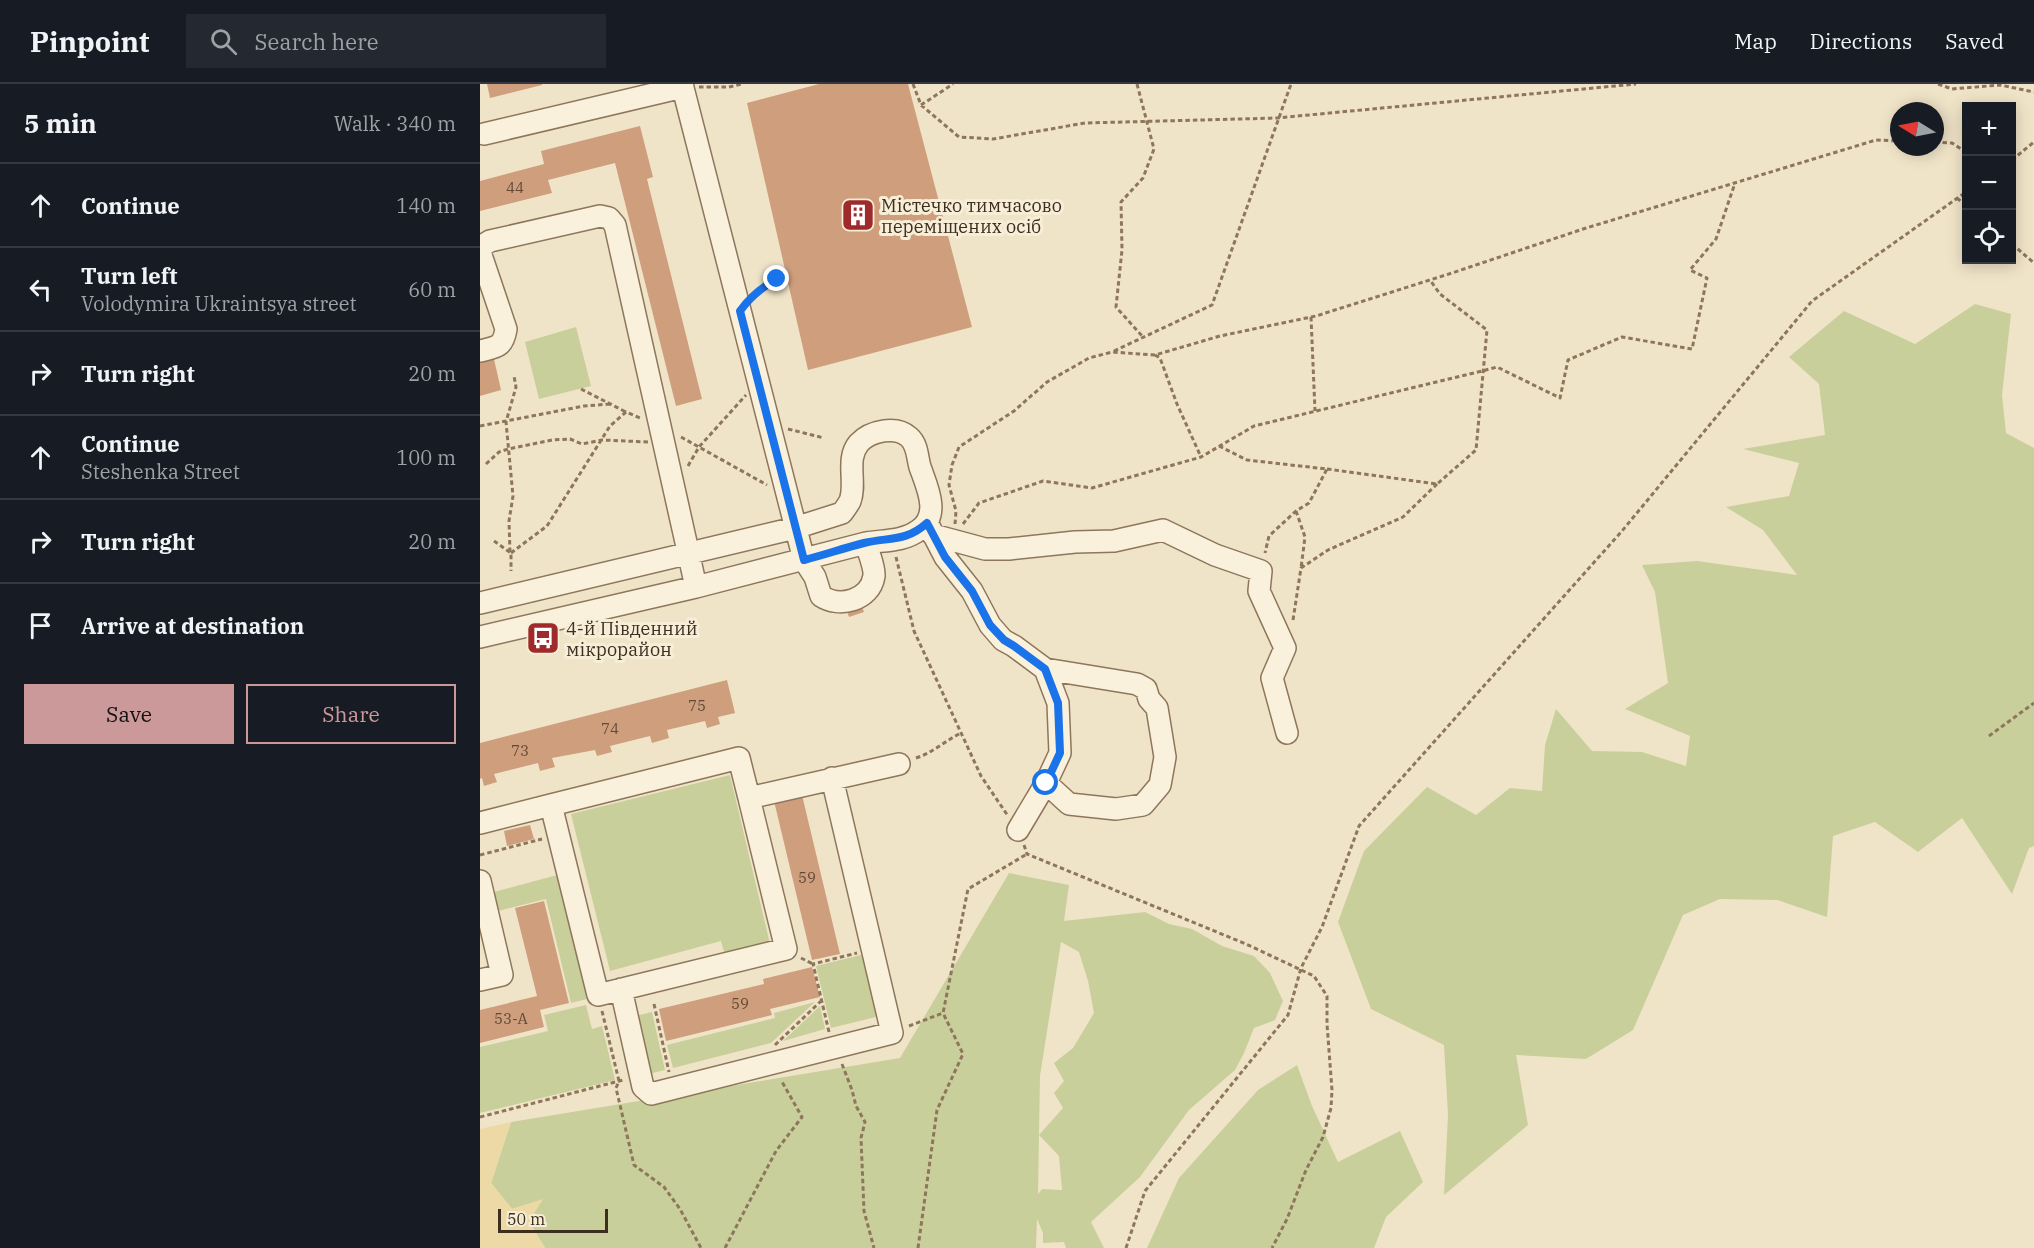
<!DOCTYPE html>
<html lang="en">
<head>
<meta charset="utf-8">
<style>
	body { margin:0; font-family:"IBM Plex Serif",serif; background:#242831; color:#f1f3f6 }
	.controls { position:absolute; right:18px; top:18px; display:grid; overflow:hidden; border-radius:0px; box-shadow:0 3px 15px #0003 }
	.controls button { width:54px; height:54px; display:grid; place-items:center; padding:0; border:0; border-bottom:2px solid #363941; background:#171b24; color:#f1f3f6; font:30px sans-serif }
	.compass { position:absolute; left:1410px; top:18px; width:54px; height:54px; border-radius:50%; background:#171b24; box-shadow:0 3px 15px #0003; rotate:280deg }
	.scale { position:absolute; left:18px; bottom:15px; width:110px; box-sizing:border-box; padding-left:6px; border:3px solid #3d2e20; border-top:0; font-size:16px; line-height:21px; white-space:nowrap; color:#3d2e20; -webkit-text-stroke:4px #f7eed8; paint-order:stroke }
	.stop { position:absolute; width:18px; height:18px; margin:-14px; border:4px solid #1a73e8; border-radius:50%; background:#fff }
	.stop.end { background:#1a73e8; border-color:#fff; box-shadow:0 2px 6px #0008 }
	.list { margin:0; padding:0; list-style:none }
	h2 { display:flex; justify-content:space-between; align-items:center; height:78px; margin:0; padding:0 24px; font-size:26px }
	h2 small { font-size:20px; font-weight:400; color:#9ea1a6 }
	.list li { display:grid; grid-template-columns:39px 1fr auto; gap:18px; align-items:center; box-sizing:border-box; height:84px; padding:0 24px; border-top:2px solid #363941 }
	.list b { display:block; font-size:22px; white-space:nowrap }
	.list p { margin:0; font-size:20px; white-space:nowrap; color:#9ea1a6 }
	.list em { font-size:20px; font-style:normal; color:#9ea1a6 }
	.actions { display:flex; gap:12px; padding:18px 24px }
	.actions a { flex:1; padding:14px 0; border:2px solid #cc999b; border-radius:0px; text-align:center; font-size:21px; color:#cc999b }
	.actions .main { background:#cc999b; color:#111 }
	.icon { flex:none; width:33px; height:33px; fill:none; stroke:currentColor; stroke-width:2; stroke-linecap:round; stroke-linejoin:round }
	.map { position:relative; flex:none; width:1554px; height:1164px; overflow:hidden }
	header { display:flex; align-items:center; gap:36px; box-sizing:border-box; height:84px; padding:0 30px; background:#171b24; border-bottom:2px solid #363941 }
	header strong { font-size:28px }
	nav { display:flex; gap:33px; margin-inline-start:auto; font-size:21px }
	.search { width:420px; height:54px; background:#242831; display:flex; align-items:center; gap:15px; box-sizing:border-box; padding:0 21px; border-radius:0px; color:#9ea1a6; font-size:22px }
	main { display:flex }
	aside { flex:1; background:#171b24 }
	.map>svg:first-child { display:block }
</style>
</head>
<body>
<header>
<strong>Pinpoint</strong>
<div class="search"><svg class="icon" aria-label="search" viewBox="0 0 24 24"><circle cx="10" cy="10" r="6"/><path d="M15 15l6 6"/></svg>Search here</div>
<nav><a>Map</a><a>Directions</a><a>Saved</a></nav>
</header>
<main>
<aside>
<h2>5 min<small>Walk · 340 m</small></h2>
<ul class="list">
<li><svg class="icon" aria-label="ahead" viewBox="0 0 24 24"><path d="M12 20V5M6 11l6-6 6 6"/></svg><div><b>Continue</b></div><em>140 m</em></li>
<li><svg class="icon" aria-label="left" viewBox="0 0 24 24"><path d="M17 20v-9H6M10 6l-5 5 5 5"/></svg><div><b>Turn left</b><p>Volodymira Ukraintsya street</p></div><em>60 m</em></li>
<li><svg class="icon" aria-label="right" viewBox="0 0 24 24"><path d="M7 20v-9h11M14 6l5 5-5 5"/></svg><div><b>Turn right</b></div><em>20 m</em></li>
<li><svg class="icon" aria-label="ahead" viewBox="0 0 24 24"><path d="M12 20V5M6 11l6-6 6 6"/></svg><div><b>Continue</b><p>Steshenka Street</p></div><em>100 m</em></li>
<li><svg class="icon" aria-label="right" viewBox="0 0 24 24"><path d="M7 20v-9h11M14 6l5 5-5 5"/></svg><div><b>Turn right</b></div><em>20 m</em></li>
<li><svg class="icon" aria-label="arrive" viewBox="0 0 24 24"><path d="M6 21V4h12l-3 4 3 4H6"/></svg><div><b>Arrive at destination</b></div></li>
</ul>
<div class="actions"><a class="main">Save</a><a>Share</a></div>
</aside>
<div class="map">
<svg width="1554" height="1164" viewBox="0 0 1554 1164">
	<rect width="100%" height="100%" fill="#f0e4c8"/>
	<path fill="#c9cf9b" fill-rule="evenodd" d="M1495 220 1531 230 1522 311 1526 349 1554 364V762L1549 764 1532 810 1482 734 1438 768 1395 738 1353 752 1347 833 1297 816 1240 815 1203 831 1153 946 1106 975 1036 971 1048 1041 964 1111 968 1031 964 961 891 925 858 838 884 767 947 703 996 731 1030 704 1062 707 1065 661 1076 625 1112 667 1162 668 1206 682 1210 652 1145 625 1188 599 1175 508 1162 481 1217 477 1317 491 1283 446 1246 423 1309 412 1319 379 1263 365 1345 351 1339 300 1309 273 1364 227 1435 260Z
		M96 243 111 302 59 315 45 258Z
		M250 691 291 864 246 875 241 857 130 887 91 730Z
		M529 789 589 801 584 837 665 828 689 840 712 845 742 862 774 872 790 889 803 917 795 936 774 944 764 969 755 986 709 1026 660 1093 611 1138 624 1164H586L584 1158 563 1159V1149L557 1135 556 1164H65L49 1137 62 1116 32 1125 11 1099 31 1038 420 974ZM581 858 599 868 608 897 614 929 593 964 574 979 584 997 574 1009 583 1024 559 1051 579 1072 582 1106 562 1105 558 1110 560 992Z
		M81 790 111 914 91 919 66 815 18 827 14 808Z
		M389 869 404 931 351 944 336 882Z
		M335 918 291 959 193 984 187 961 295 934 294 929Z
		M106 921 112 945 122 942 135 996 0 1029V963L68 947 64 931Z
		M340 922 345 945 303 957Z
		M172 928 185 986 168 990 155 932Z
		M817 981 832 1022 858 1078 920 1047 943 1098 906 1133 894 1164H667L699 1094 778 1006Z"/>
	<path fill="#ecd9a5" d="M31 1038 11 1099 32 1125 63 1115 49 1137 65 1164H0V1045Z"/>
	<path fill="#cf9f7d" d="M7 0H62V1L10 14Z
		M339 0H428L492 243 328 286 267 19Z
		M160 42 173 93 167 95 222 315 196 322 135 79 68 96 72 109 0 127V97L64 80 61 67Z
		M14 275 21 306 0 312V278Z
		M379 515 384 528 369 533 364 519Z
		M247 596 255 629 238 633 240 640 227 644 225 637 187 646 189 654 172 659 170 652 130 662 132 668 117 672 115 666 72 674 75 683 60 687 58 679 14 690 17 698 4 702 2 694 0 695V659Z
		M322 711 360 870 332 876 294 717Z
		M50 741 54 755 27 762 24 747Z
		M64 817 89 919 60 926 64 943 0 959V926L57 912 35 824Z
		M332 883 340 913 290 925 292 931 186 957 179 925 284 900 283 895Z"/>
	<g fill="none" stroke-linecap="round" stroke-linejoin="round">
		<defs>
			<path id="minor" d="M202 0 324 476 335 493 341 512C359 524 390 517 394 492 395 483 388 468 386 459
				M4 50 203 3
				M0 267C16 263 23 264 26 245L1 171 2 162 10 157 120 132 129 134 135 141 216 503
				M450 444 465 473 492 507 510 541 523 556 534 562 565 585
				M453 451 505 465H529L595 458 634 457 683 446 735 471 781 487 779 507 805 564 792 594 807 649
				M0 519 315 444 362 429C365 425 368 421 370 417 377 399 365 375 379 359 390 347 416 341 429 353 438 361 437 373 440 383 447 403 461 431 439 446 423 458 404 456 386 459L216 503 0 553
				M71 721 259 674 269 714
				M0 739 71 721 118 911 306 865 269 714 419 680
				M538 746 566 699 589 720 636 725 663 721 680 701 685 673 677 624 669 615 666 605 657 600 565 585 578 619 580 669 566 699
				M0 797 22 891 0 896
				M141 905 163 1003 171 1010 412 949 352 694"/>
		</defs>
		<use href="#minor" stroke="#8d765c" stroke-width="24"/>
		<path stroke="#8d765c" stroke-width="3" stroke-dasharray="4.5 3" stroke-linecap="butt" d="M433 0 441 21 479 53 513 55 605 39 797 34 1156 0
			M657 0 674 65 663 94 641 118 642 166 636 223 663 253
			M1458 0 1472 5 1520 1 1554 8
			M219 3H249L262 0
			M441 21 473 0
			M1455 58 1472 59 1486 68
			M1532 76 1554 58
			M1477 114 1486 122
			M1532 160 1554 179
			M273 212 281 203 297 195
			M831 233 835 327
			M634 267 732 221 811 0
			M675 271 680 274 697 320 721 373
			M101 305 146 328
			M0 342 104 322 130 320
			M308 345 344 354
			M201 353 287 401
			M739 362 767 376 847 385 829 419 816 427 789 452 785 469
			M6 380 19 368 28 365 72 356 90 355 102 360 122 356 168 358
			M208 382 219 363 266 311
			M847 385 957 400 996 366 1007 246 960 210 950 196
			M816 427 825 453 821 484
			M475 440 476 427 469 401 472 381 479 363 534 327 567 298 609 274 632 268 675 271 740 252 836 232 972 189 1103 145 1396 56 1419 57
			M483 440 499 419 563 397 612 404 721 373 774 342 1002 287 1017 283 1080 314 1088 276 1142 253 1212 265 1227 194 1210 186 1236 155 1255 99
			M14 457 31 469V487
			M30 468 29 437 33 412 26 338 36 303 34 292
			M31 469 67 442 130 342 146 328 160 334
			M416 473 434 547 501 692 528 732
			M813 536 821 484 848 466 923 433 957 400
			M1509 652 1554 619
			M436 674C452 669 465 657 481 649
			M544 761 547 770 766 860 834 892 847 912V940L852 1006 851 1024 843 1053 826 1086 807 1135 792 1164
			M0 771 62 755
			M321 874 333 880
			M174 920 189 988
			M122 927 139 997 136 1004 154 1081 184 1103 200 1125 221 1164
			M429 942 463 929 488 805 547 770
			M349 948 333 880 377 869
			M295 961 341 917
			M362 980 372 1006 376 1022 385 1038 381 1054 384 1127 394 1164
			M0 1033 143 996
			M245 1164 296 1067 322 1033 301 996
			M438 1164 457 1026 483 970 463 929
			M646 1164 665 1107 808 931 821 884 842 843 879 742 1142 447 1332 217 1486 108"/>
		<use href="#minor" stroke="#faf1dc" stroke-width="21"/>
	</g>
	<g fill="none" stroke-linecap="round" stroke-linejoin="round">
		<path stroke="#1a73e8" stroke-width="8" d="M297 195C282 203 270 213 260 227L324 476C344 471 364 464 384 459 409 453 426 458 447 439L465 473 492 507 510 541 524 556 534 562 565 585 578 619 580 669 566 699"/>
	</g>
	<defs>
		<symbol id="building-square" viewBox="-11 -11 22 22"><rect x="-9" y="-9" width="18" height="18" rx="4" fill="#9e2a2b" stroke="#f7eed8"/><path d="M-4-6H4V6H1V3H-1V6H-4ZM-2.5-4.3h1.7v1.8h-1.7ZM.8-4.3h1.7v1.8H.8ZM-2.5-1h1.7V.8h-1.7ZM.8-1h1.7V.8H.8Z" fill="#fff"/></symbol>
		<symbol id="bus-square" viewBox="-11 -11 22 22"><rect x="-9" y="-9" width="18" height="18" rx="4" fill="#9e2a2b" stroke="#f7eed8"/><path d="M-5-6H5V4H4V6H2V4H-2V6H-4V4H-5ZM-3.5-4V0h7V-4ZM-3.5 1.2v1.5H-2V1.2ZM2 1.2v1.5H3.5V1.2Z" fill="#fff"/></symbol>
	</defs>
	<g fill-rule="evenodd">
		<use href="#building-square" x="359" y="112" width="38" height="38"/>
		<use href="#bus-square" x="44" y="535" width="38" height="38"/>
	</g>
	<g text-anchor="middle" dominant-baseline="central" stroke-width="6" stroke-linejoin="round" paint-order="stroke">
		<g font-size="15" fill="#624a37">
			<text x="35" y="103">44</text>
			<text x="217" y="621">75</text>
			<text x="130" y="644">74</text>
			<text x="40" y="666">73</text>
			<text x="327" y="793">59</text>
			<text x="260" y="919">59</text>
			<text x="31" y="934">53-А</text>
		</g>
		<g font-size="18" fill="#3d2e20" stroke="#f7eed8" text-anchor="start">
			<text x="401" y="121">Містечко тимчасово<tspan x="401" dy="21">переміщених осіб</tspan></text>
			<text x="86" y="544">4-й Південний<tspan x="86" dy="21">мікрорайон</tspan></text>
		</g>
	</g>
</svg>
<div class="controls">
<button>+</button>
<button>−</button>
<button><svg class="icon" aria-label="locate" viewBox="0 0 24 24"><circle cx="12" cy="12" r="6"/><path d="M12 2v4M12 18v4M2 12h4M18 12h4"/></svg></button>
</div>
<svg class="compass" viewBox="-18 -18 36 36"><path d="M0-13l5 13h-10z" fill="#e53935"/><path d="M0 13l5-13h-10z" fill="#9ea1a6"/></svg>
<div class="scale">50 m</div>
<div class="stop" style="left:566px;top:699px"></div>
<div class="stop end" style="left:297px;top:195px"></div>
</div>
</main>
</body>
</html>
